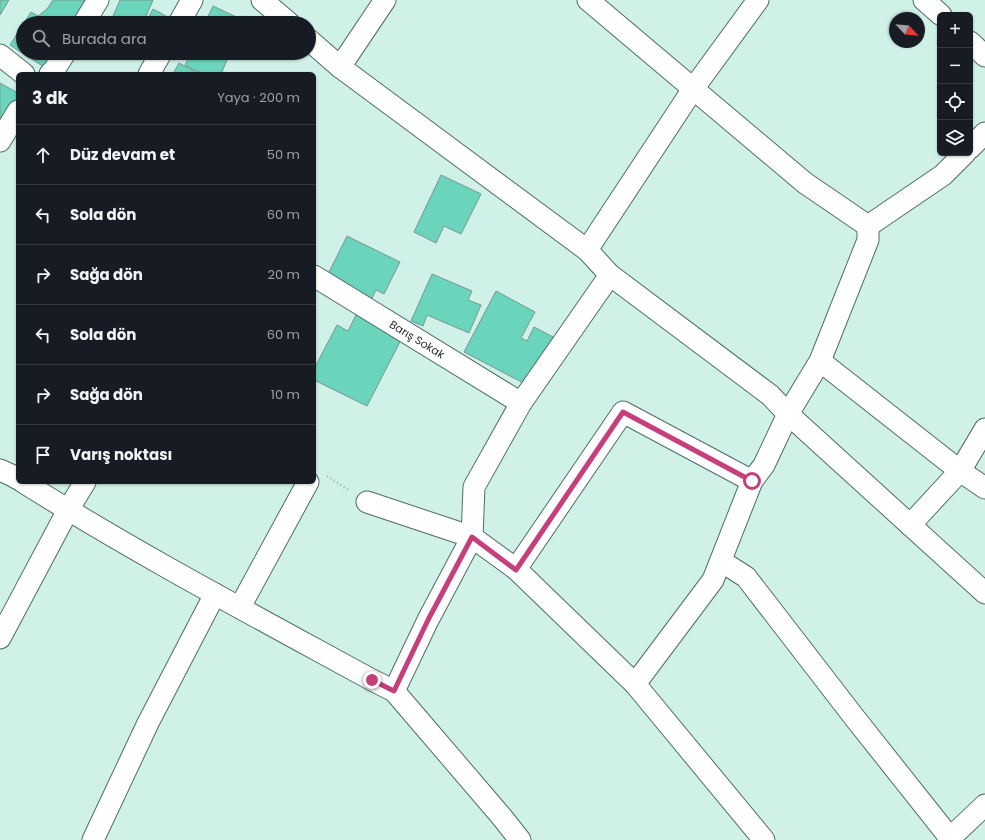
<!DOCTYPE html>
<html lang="tr">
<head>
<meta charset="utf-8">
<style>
	body { margin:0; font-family:Poppins,sans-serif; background:#20242c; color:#f1f3f6 }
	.controls { position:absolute; right:12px; top:12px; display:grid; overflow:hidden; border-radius:6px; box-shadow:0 1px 3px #0004 }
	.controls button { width:36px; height:36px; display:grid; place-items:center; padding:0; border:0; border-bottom:1px solid #363941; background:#171b24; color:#f1f3f6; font:20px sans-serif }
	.compass { position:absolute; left:889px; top:12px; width:36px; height:36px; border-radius:50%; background:#171b24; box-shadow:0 1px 3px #0004; rotate:116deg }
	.stop { position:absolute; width:12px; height:12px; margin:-9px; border:3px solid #c63e7a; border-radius:50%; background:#fff }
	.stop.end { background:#c63e7a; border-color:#fff; box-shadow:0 1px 4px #0008 }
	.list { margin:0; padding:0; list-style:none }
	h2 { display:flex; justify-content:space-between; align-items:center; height:52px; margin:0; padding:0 16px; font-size:17px }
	h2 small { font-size:13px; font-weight:400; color:#9ea1a6 }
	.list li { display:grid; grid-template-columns:26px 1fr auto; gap:12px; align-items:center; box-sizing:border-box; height:60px; padding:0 16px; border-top:1px solid #363941 }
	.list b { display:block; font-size:15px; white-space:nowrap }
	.list em { font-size:13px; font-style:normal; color:#9ea1a6 }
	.icon { flex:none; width:22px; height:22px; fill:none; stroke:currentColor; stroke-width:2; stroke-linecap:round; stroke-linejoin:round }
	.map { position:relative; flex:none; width:985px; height:840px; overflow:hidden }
	.search { position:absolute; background:#171b24; box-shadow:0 1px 3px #0004; left:16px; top:16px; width:300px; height:44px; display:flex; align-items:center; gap:10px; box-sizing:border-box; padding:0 14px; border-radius:22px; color:#9ea1a6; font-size:15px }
	.panel { position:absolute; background:#171b24; box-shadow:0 1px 3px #0004; left:16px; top:72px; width:300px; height:412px; border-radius:6px }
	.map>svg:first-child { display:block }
</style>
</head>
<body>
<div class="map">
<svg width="985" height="840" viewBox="0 0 985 840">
	<rect width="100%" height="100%" fill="#d0f1e8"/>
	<path fill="#6bd4bd" stroke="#78968e" d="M0 0H9L0 15Z
		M53 0H89L84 8 76 15 82 22 81 23H24L31 12 38 16 47 9Z
		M120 0H153L143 23H110Z
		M213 6 245 21 244 23H205Z
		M153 9 175 21 174 23H145Z
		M23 24V53H60L44 67 10 45Z
		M191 53H230L221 74H203L185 65Z
		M179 63 200 74H173Z
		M0 83 18 93V99L8 116 0 137Z
		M441 175 481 194 461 234 444 226 436 243 414 232Z
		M347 236 400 262 384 294 376 290 370 302 325 280Z
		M432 274 472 291 468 300 481 305 469 333 427 315 423 326 411 321Z
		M496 291 535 312 521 338 527 341 534 327 559 340 533 388 464 352Z
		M357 313 403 336 367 406 314 380V369L337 325 348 331Z"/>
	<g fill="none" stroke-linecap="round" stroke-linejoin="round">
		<defs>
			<g id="minor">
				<path d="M262 0 289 23"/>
				<path d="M588 0 805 183 868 226V240L820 361 788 414 764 465 752 481 713 580 635 684"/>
				<path d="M924 0 941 15"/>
				<path d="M84 23 98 0"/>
				<path d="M179 23 192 0"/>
				<path d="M309 40 340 67 587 250 610 275 770 395 788 414 985 593"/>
				<path d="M970 42 985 56"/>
				<path d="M0 55 24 74"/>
				<path d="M340 67 385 0"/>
				<path d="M50 74 54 70 65 53"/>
				<path d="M149 74 161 53"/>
				<path d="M0 141 18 111"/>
				<path d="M970 148 985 133"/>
				<path d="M868 226 943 175 965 153"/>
				<path d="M587 250 693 89 758 0"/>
				<path id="s1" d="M314 276 521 403"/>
				<path d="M820 361 960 471 985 488"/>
				<path d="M0 470 11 475 18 479"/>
				<path d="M23 482C136 553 255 616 372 680L394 691 501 816 520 840"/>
				<path d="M367 502 472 537 516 569 635 684 764 840"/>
				<path d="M910 525 960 471 985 429"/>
				<path d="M721 561 746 577 854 717 950 838"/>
				<path d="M516 569 623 412 752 481"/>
				<path d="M240 607 308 482"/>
				<path d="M0 638 68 510 85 482"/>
				<path d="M394 691 428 620 472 537 474 487 521 403 610 275"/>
				<path d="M93 840 148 723 215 594"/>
				<path d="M948 840 985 805"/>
			</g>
		</defs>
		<use href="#minor" stroke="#4f6d65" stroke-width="23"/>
		<path stroke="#97b2ab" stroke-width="2.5" stroke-dasharray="1 3" stroke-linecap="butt" d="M327 476 350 491"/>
		<use href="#minor" stroke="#fff" stroke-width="21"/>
	</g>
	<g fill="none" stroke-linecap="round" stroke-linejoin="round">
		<path stroke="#c63e7a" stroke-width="5" d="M372 680 394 691 428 620 472 537 516 570 623 412 752 481"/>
	</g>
	<g text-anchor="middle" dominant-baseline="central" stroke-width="4" stroke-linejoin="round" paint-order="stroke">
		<g font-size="11" fill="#202d2a" stroke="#d0f1e8">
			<text stroke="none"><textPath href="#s1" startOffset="121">Barış Sokak</textPath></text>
		</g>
	</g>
</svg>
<div class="controls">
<button>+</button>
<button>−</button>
<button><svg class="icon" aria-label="locate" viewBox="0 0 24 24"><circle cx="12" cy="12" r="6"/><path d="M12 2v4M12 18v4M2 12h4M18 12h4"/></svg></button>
<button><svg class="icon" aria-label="layers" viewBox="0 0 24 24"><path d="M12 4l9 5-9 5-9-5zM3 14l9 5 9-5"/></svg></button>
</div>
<svg class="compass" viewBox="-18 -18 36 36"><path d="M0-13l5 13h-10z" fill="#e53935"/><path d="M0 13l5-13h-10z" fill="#9ea1a6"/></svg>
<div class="stop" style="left:752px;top:481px"></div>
<div class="stop end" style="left:372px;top:680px"></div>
<div class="search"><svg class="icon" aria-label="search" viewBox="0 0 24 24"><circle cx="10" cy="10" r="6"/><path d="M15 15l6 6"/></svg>Burada ara</div>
<section class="panel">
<h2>3 dk<small>Yaya · 200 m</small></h2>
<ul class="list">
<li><svg class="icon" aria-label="ahead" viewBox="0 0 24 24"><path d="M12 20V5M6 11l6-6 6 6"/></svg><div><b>Düz devam et</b></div><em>50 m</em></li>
<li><svg class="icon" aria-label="left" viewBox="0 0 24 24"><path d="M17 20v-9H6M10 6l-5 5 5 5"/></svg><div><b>Sola dön</b></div><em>60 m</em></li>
<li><svg class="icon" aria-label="right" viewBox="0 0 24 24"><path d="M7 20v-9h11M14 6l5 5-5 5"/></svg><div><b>Sağa dön</b></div><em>20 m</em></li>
<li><svg class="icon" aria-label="left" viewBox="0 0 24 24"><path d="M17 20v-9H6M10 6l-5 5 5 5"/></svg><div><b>Sola dön</b></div><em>60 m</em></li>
<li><svg class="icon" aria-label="right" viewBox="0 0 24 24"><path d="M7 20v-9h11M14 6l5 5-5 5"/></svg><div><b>Sağa dön</b></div><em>10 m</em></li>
<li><svg class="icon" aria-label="arrive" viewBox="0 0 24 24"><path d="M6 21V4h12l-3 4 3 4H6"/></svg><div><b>Varış noktası</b></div></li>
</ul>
</section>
</div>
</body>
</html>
